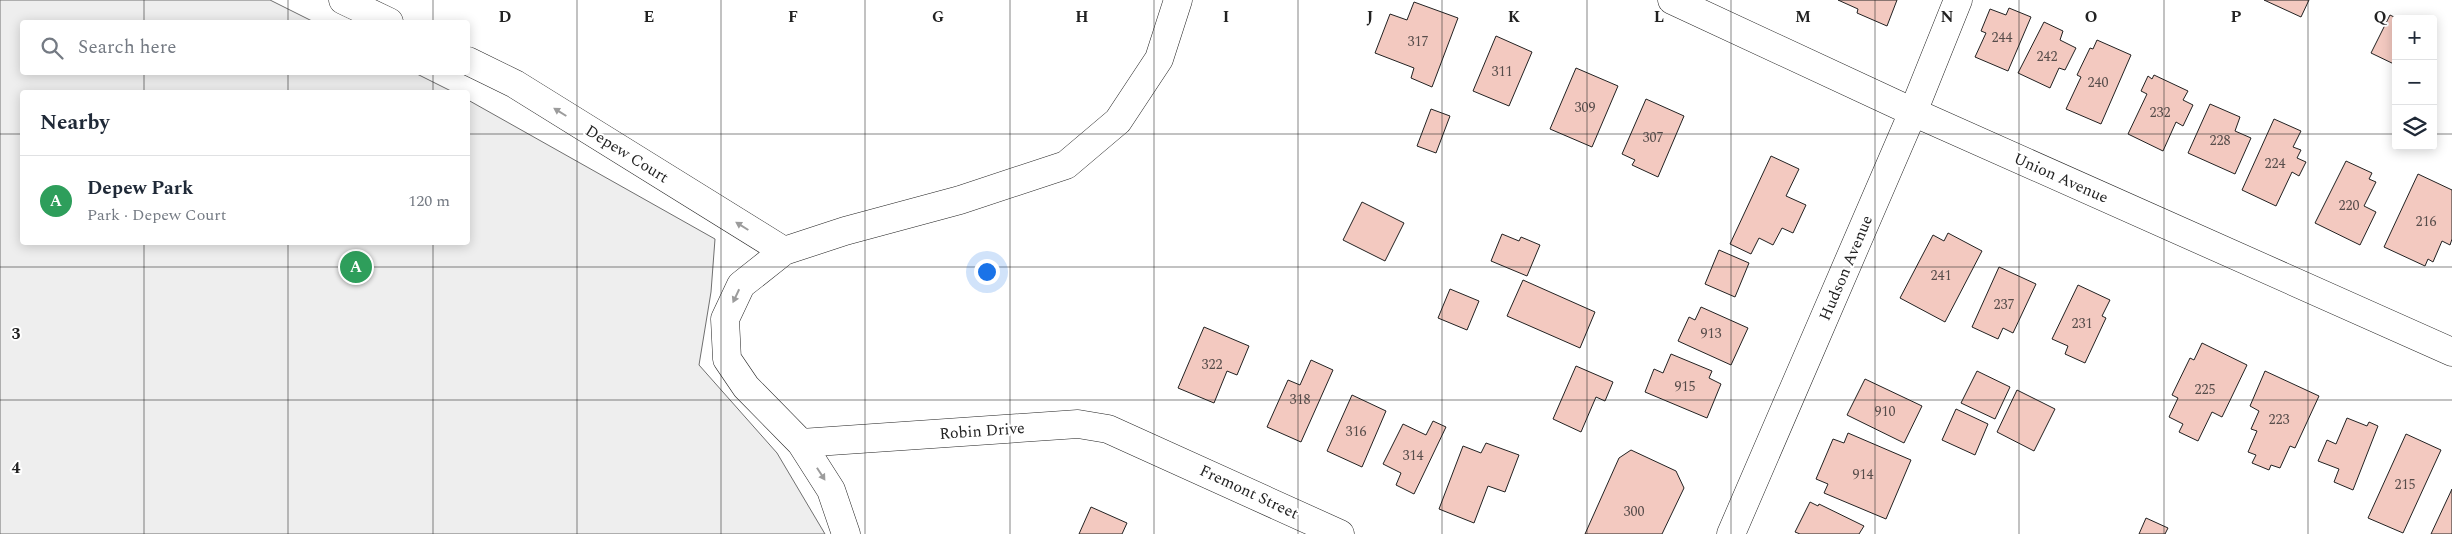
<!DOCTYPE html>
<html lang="en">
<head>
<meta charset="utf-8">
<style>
	body { margin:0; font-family:Spectral,serif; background:#f6f6f7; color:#1f2937 }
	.controls { position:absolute; right:15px; top:15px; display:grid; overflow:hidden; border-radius:5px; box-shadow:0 2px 12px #0003 }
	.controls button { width:45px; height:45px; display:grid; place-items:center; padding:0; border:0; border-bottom:1px solid #e0e1e3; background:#fff; color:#1f2937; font:25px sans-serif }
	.you { position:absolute; left:986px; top:271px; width:18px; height:18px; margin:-12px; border:4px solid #fff; border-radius:50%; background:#1a73e8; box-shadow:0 0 0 8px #1a73e833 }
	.badge { display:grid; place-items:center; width:32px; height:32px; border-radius:50%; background:#c62828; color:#fff; font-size:16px; font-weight:700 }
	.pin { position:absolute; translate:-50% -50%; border:2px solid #fff; box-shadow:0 1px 5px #0006 }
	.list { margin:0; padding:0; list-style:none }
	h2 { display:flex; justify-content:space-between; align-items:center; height:65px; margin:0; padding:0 20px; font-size:21px }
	h2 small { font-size:16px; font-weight:400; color:#747a83 }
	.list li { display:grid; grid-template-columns:32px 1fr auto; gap:15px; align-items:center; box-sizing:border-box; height:90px; padding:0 20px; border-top:1px solid #e0e1e3 }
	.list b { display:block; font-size:19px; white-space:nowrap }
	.list p { margin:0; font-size:16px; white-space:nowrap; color:#747a83 }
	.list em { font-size:16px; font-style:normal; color:#747a83 }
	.icon { flex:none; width:28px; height:28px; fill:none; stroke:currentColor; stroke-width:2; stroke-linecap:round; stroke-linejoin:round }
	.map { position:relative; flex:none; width:2452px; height:534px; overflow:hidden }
	.search { position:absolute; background:#fff; box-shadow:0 2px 12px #0003; left:20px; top:20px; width:450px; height:55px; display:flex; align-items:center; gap:12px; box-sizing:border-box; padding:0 18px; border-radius:5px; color:#747a83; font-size:19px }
	.panel { position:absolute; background:#fff; box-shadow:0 2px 12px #0003; left:20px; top:90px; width:450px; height:155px; border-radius:5px }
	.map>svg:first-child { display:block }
</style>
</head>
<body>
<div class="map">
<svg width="2452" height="534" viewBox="0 0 2452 534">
	<rect width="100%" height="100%" fill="#fff"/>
	<path fill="#eee" stroke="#6f6f6f" d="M0 0H270L314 22H22V72H413L453 92H22V242H468V100L715 239 711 292 699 365 777 453 825 534H0Z"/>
	<path fill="#f3c9c0" stroke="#222" d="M1838 0H1897L1887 26 1857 13 1858 9Z
		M2264 0H2309L2301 17Z
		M1414 2 1458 18 1432 87 1411 78 1414 68 1375 53 1390 14 1407 20Z
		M2009 8 2031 17 2008 71 1975 57 1986 33 1981 31 1990 9 2006 15Z
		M2390 15 2398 19H2396V65L2371 53Z
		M2044 22 2063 31 2060 40 2076 48 2065 70 2059 68 2050 88 2018 73Z
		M1496 36 1532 52 1509 106 1473 91Z
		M2097 40 2131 55 2101 124 2066 109 2081 77 2077 75 2090 48 2093 49Z
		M1576 68 1618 86 1592 147 1550 129Z
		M2154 75 2188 91 2183 100 2193 105 2183 126 2176 122 2163 151 2128 134 2147 94 2141 91 2148 76 2152 79Z
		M1646 99 1684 116 1658 177 1632 165 1635 160 1622 154Z
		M2210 104 2240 117 2235 131 2251 138 2235 174 2188 153Z
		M1431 109 1450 116 1436 153 1417 146Z
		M2274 119 2301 131 2293 147 2301 150 2297 158 2306 162 2299 176 2292 172 2276 206 2242 190Z
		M1771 156 1799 169 1786 196 1806 205 1793 233 1782 228 1773 245 1759 238 1751 254 1730 244Z
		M2346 161 2372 173 2369 179 2376 182 2364 206 2376 212 2360 245 2315 223Z
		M2418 174 2452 190V239L2450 245 2442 241 2433 262 2428 259 2425 266 2384 247Z
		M1362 202 1404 223 1385 261 1343 240Z
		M1948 233 1982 251 1945 322 1900 298 1933 235 1944 241Z
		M1502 234 1519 241 1521 237 1540 245 1527 276 1491 261Z
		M1719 250 1749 263 1735 297 1705 284Z
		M1999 267 2036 284 2013 333 2003 328 1998 339 1972 327Z
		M1523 280 1595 312 1580 348 1507 316Z
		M2078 285 2110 300 2102 316 2106 318 2085 363 2065 354 2068 346 2052 339Z
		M1450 289 1479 301 1467 330 1438 318Z
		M1701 307 1748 328 1731 365 1678 341 1689 317 1695 320Z
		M1204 327 1249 346 1237 375 1227 371 1214 403 1178 388Z
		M2202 343 2247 365 2222 417 2212 412 2198 441 2179 432 2183 424 2169 417 2178 398 2172 395 2190 358 2194 360Z
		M1671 354 1712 371 1709 378 1721 384 1707 418 1645 392 1654 369 1663 373Z
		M1311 360 1333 370 1301 442 1267 427 1288 380 1300 385Z
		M1576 366 1613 382 1605 401 1596 397 1581 432 1553 419Z
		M1977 371 2010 387 1995 419 1961 403Z
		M2265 371 2319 396 2295 448 2290 446 2280 468 2271 465 2269 470 2252 463 2256 455 2248 452 2257 431 2251 429 2259 411 2250 406Z
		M1865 379 1922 406 1904 443 1847 415Z
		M2017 390 2055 409 2034 451 1997 432Z
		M1352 395 1386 411 1362 467 1327 451Z
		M1956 409 1988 424 1975 455 1942 440Z
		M2347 418 2367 426 2369 422 2378 426 2353 490 2334 482 2339 469 2318 461 2327 440 2336 444Z
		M1433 421 1446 427 1414 494 1396 485 1401 473 1383 464 1403 424 1426 435Z
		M1848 433 1911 460 1886 519 1824 493 1828 484 1816 479 1833 439 1844 443Z
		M2406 434 2441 450 2403 533 2368 518Z
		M1486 443 1519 455 1505 492 1488 486 1474 523 1439 509 1463 446 1481 453Z
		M1631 450 1676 471 1684 488 1662 534H1585L1619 458Z
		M2452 489V534H2431Z
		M1810 502 1818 506 1819 504 1864 526 1859 534H1800L1795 532Z
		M1091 507 1127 523 1122 534H1079Z
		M2146 518 2168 528 2165 534H2139Z"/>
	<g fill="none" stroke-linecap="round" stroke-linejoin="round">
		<defs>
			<path id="minor" d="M343 0 389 22
				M1672 0 1913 112 2452 352
				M468 61 515 84 784 251
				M801 443 1078 424 1108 429 1340 534
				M846 534 831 490 801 443 746 387 727 359 725 319 741 285 784 251 845 231 960 200 1066 165 1118 121 1159 59 1178 0"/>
			<path id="tertiary" d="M1731 534 1913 112 1958 0"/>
		</defs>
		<use href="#minor" stroke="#222" stroke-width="29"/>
		<use href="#tertiary" stroke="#222" stroke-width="29"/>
		<use href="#minor" stroke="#fff" stroke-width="28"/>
		<use href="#tertiary" stroke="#fff" stroke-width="28"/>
	</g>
	<defs><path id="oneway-solid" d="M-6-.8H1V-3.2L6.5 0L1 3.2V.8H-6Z" transform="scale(1.25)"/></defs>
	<g fill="#9c9c9c">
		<use href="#oneway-solid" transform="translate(560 112) rotate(-148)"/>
		<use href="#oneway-solid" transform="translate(742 226) rotate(-148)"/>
		<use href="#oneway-solid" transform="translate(736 296) rotate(115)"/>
		<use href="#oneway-solid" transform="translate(821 474) rotate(57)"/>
	</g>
	<path fill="none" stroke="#222" stroke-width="1" stroke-opacity="0.55" d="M144 0V22M288 0V22M433 0V22M577 0V534M721 0V534M865 0V534M1010 0V534M1154 0V534M1298 0V534M1442 0V534M1587 0V534M1731 0V534M1875 0V534M2019 0V534M2164 0V534M2308 0V534M144 72V92M288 72V92M433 72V92M0 134H22M468 134H2396M2433 134H2452M144 242V534M288 242V534M433 242V534M0 267H2452M0 400H2452"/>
	<g text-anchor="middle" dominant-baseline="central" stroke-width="4" stroke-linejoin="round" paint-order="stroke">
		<g font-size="14" fill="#564c4a">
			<text x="2002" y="37">244</text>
			<text x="1418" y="41">317</text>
			<text x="2047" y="56">242</text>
			<text x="1502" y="71">311</text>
			<text x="2098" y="82">240</text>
			<text x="1585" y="107">309</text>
			<text x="2160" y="112">232</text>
			<text x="1653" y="137">307</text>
			<text x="2220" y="140">228</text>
			<text x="2275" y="163">224</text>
			<text x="2349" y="205">220</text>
			<text x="2426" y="221">216</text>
			<text x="1941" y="275">241</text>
			<text x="2004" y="304">237</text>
			<text x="2082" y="323">231</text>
			<text x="1711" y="333">913</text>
			<text x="1212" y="364">322</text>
			<text x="1685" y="386">915</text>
			<text x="2205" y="389">225</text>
			<text x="1300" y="399">318</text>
			<text x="1885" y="411">910</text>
			<text x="2279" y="419">223</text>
			<text x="1356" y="431">316</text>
			<text x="1413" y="455">314</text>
			<text x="1863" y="474">914</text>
			<text x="2405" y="484">215</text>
			<text x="1634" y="511">300</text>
		</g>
		<g font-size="16" fill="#222" stroke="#fff">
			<text transform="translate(627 154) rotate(32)">Depew Court</text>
			<text transform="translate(2061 178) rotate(24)">Union Avenue</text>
			<text transform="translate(1846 268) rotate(-67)">Hudson Avenue</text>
			<text transform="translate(982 431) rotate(-4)">Robin Drive</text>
			<text transform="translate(1249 492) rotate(25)">Fremont Street</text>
		</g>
	</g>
	<g font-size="16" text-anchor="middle" font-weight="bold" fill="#222" stroke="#fff" stroke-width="4" stroke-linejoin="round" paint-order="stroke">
		<text x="505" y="22">D</text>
		<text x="649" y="22">E</text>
		<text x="793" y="22">F</text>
		<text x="938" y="22">G</text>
		<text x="1082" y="22">H</text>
		<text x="1226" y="22">I</text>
		<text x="1370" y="22">J</text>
		<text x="1514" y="22">K</text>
		<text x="1659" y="22">L</text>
		<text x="1803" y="22">M</text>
		<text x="1947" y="22">N</text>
		<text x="2091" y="22">O</text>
		<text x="2236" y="22">P</text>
		<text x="2380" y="22">Q</text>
		<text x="16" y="339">3</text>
		<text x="16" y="473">4</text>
	</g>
</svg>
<div class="controls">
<button>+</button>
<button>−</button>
<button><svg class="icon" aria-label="layers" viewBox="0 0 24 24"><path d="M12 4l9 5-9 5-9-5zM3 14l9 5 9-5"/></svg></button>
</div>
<div class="you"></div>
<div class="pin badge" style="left:356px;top:267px;background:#2e9e5b">A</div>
<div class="search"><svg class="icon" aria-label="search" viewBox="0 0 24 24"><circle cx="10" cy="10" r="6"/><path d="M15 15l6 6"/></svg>Search here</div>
<section class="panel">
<h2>Nearby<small></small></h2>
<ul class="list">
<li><span class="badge" style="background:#2e9e5b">A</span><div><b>Depew Park</b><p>Park · Depew Court</p></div><em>120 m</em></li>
</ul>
</section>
</div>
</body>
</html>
